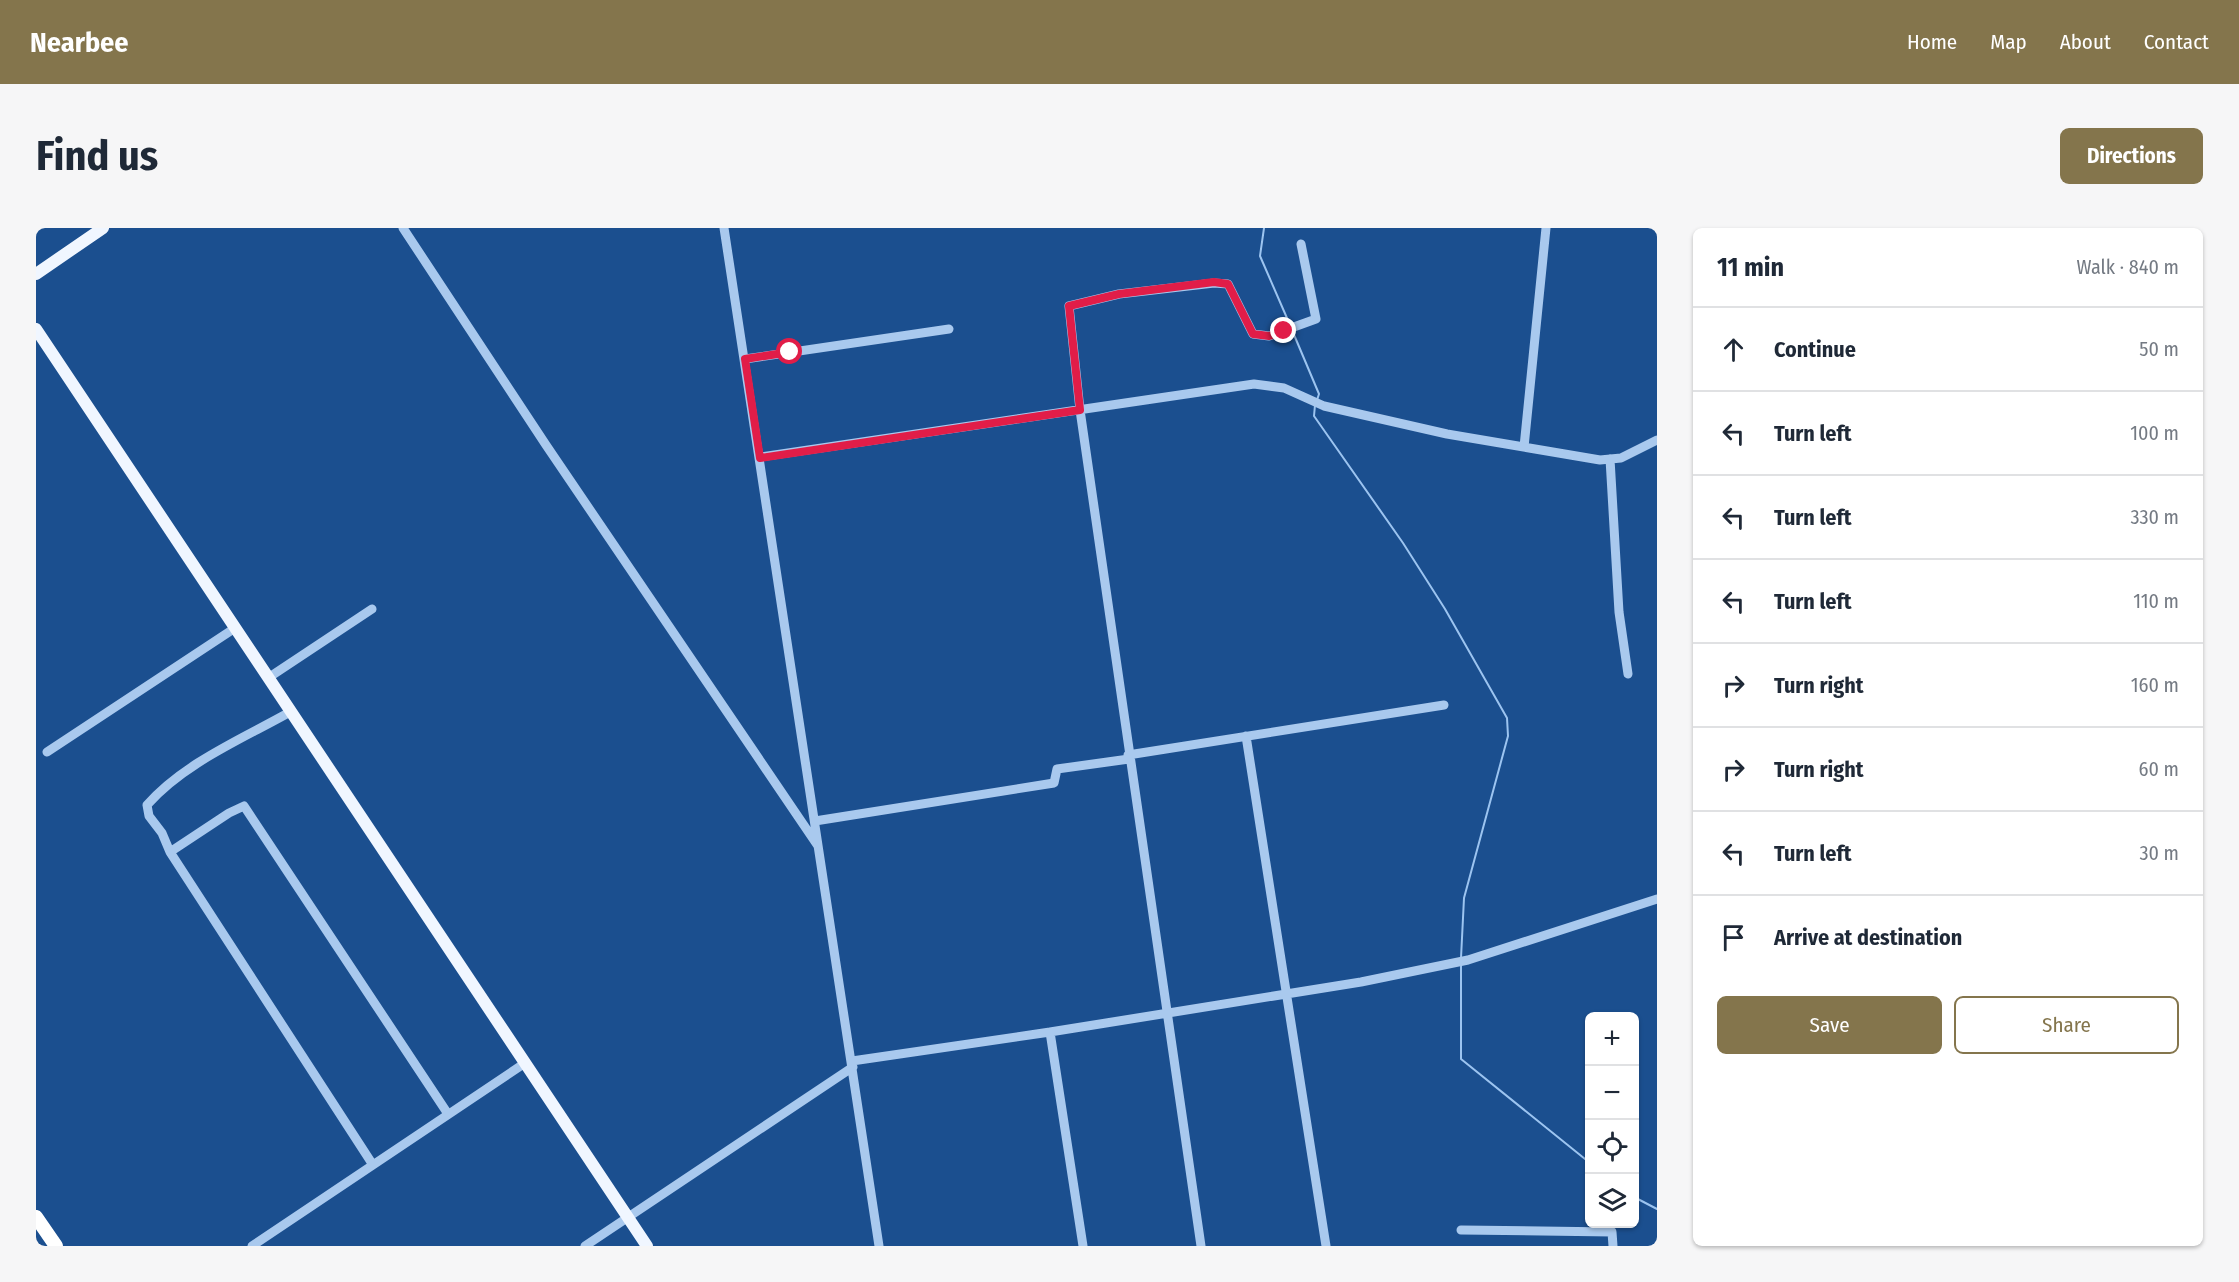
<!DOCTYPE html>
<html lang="en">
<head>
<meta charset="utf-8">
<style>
	body { margin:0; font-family:"Fira Sans Condensed",sans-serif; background:#f6f6f7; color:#1f2937 }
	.controls { position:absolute; right:18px; bottom:18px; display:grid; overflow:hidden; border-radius:9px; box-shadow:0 2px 4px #0004 }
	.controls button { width:54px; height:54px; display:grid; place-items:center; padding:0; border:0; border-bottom:2px solid #e0e1e3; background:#fff; color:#1f2937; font:30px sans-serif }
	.stop { position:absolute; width:18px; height:18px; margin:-14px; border:4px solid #e11d48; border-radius:50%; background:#fff }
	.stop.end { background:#e11d48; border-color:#fff; box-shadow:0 2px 6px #0008 }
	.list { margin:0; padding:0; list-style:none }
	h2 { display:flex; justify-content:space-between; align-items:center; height:78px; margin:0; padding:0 24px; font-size:26px }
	h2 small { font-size:20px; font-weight:400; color:#747a83 }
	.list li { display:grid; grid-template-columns:39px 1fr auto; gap:18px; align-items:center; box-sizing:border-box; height:84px; padding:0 24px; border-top:2px solid #e0e1e3 }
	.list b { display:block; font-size:22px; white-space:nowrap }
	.list em { font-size:20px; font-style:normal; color:#747a83 }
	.actions { display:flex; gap:12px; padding:18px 24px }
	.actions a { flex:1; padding:14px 0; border:2px solid #84754c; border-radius:9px; text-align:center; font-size:21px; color:#84754c }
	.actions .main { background:#84754c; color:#fff }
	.icon { flex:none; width:33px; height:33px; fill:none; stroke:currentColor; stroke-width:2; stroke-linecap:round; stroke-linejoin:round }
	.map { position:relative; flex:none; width:1621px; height:1018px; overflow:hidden; border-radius:9px }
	header { display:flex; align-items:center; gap:36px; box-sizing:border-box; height:84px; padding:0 30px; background:#84754c; color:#fff }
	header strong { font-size:28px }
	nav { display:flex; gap:33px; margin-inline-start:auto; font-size:21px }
	.intro { display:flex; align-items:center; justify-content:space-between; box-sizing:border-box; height:144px; padding:0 36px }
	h1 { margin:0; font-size:42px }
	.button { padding:15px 27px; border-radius:9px; background:#84754c; color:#fff; font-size:21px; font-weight:700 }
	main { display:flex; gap:36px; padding:0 36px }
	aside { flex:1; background:#fff; border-radius:9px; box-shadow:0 2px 4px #0004 }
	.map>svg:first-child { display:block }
</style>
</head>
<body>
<header>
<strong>Nearbee</strong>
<nav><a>Home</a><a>Map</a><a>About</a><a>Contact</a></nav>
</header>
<div class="intro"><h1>Find us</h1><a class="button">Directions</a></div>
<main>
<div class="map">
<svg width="1621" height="1018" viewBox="0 0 1621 1018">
	<rect width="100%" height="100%" fill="#1b4f8f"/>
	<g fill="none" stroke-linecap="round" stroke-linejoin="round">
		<path stroke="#9cc4f0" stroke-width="2" d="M1228 0 1224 28 1254 97
			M1256 102 1283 166 1281 172
			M1279 177 1278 188 1367 315 1409 381 1471 490 1472 508 1428 670 1425 730
			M1425 735V831L1554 935
			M1598 969 1621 981"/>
		<path stroke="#a9c9ee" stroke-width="9" d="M367 0 510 217 782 618
			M688 0 843 1018
			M709 131 913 101
			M1488 219 1510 0
			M724 229 1218 156 1248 160 1288 178 1411 206 1564 232 1585 230 1621 212
			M1574 231 1583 384 1592 446
			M232 450 336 381
			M254 484C206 511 148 535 111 577L113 588 126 605 134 624 193 585 208 578 412 886
			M1210 508 1290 1018
			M11 524 199 400
			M1092 527 1408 477
			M779 593 1018 555 1021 541 1093 531
			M134 624 337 937
			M1014 804 1047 1018
			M816 833 1014 804 1325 754 1432 732 1621 671
			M1425 1002 1576 1004 1577 1018
			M216 1018 489 835
			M549 1018 817 839
			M1165 1018 1044 182 1033 78 1083 66 1178 55 1192 56 1217 106 1233 108 1280 91 1265 16"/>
		<path stroke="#f0f6ff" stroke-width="12" d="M0 46 67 0
			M0 101 611 1018"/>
		<path stroke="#fff" stroke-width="14" d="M0 989 20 1018"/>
	</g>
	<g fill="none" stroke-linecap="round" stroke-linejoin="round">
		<path stroke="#e11d48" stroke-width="8" d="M754 124 709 131 724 230 1044 182 1033 78 1083 66 1178 54 1192 56 1217 106 1233 108 1248 103"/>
	</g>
</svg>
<div class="controls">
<button>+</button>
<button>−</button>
<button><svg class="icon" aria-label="locate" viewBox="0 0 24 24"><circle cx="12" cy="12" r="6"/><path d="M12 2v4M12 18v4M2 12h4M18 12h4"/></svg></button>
<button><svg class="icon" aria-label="layers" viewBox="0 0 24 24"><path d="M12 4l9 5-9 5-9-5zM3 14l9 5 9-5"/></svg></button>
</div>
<div class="stop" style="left:754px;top:124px"></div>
<div class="stop end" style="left:1248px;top:103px"></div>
</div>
<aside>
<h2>11 min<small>Walk · 840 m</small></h2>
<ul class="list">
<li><svg class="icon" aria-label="ahead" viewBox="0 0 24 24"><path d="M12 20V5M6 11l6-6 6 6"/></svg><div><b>Continue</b></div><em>50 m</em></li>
<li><svg class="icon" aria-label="left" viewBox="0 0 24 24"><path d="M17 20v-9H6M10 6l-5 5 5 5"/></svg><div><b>Turn left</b></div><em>100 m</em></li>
<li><svg class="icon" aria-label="left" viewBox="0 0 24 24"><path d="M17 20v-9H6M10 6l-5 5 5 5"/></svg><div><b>Turn left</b></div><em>330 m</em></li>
<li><svg class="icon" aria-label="left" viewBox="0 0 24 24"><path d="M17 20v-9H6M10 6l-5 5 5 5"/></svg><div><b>Turn left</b></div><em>110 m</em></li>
<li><svg class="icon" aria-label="right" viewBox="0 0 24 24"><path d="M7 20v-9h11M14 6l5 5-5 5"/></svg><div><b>Turn right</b></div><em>160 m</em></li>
<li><svg class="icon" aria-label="right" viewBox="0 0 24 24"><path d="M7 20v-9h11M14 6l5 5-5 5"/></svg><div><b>Turn right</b></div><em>60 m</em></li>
<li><svg class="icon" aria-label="left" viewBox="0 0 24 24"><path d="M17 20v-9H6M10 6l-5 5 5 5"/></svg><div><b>Turn left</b></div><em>30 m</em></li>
<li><svg class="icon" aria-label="arrive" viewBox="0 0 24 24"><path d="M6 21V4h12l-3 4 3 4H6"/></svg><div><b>Arrive at destination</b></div></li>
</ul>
<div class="actions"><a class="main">Save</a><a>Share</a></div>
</aside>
</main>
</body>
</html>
